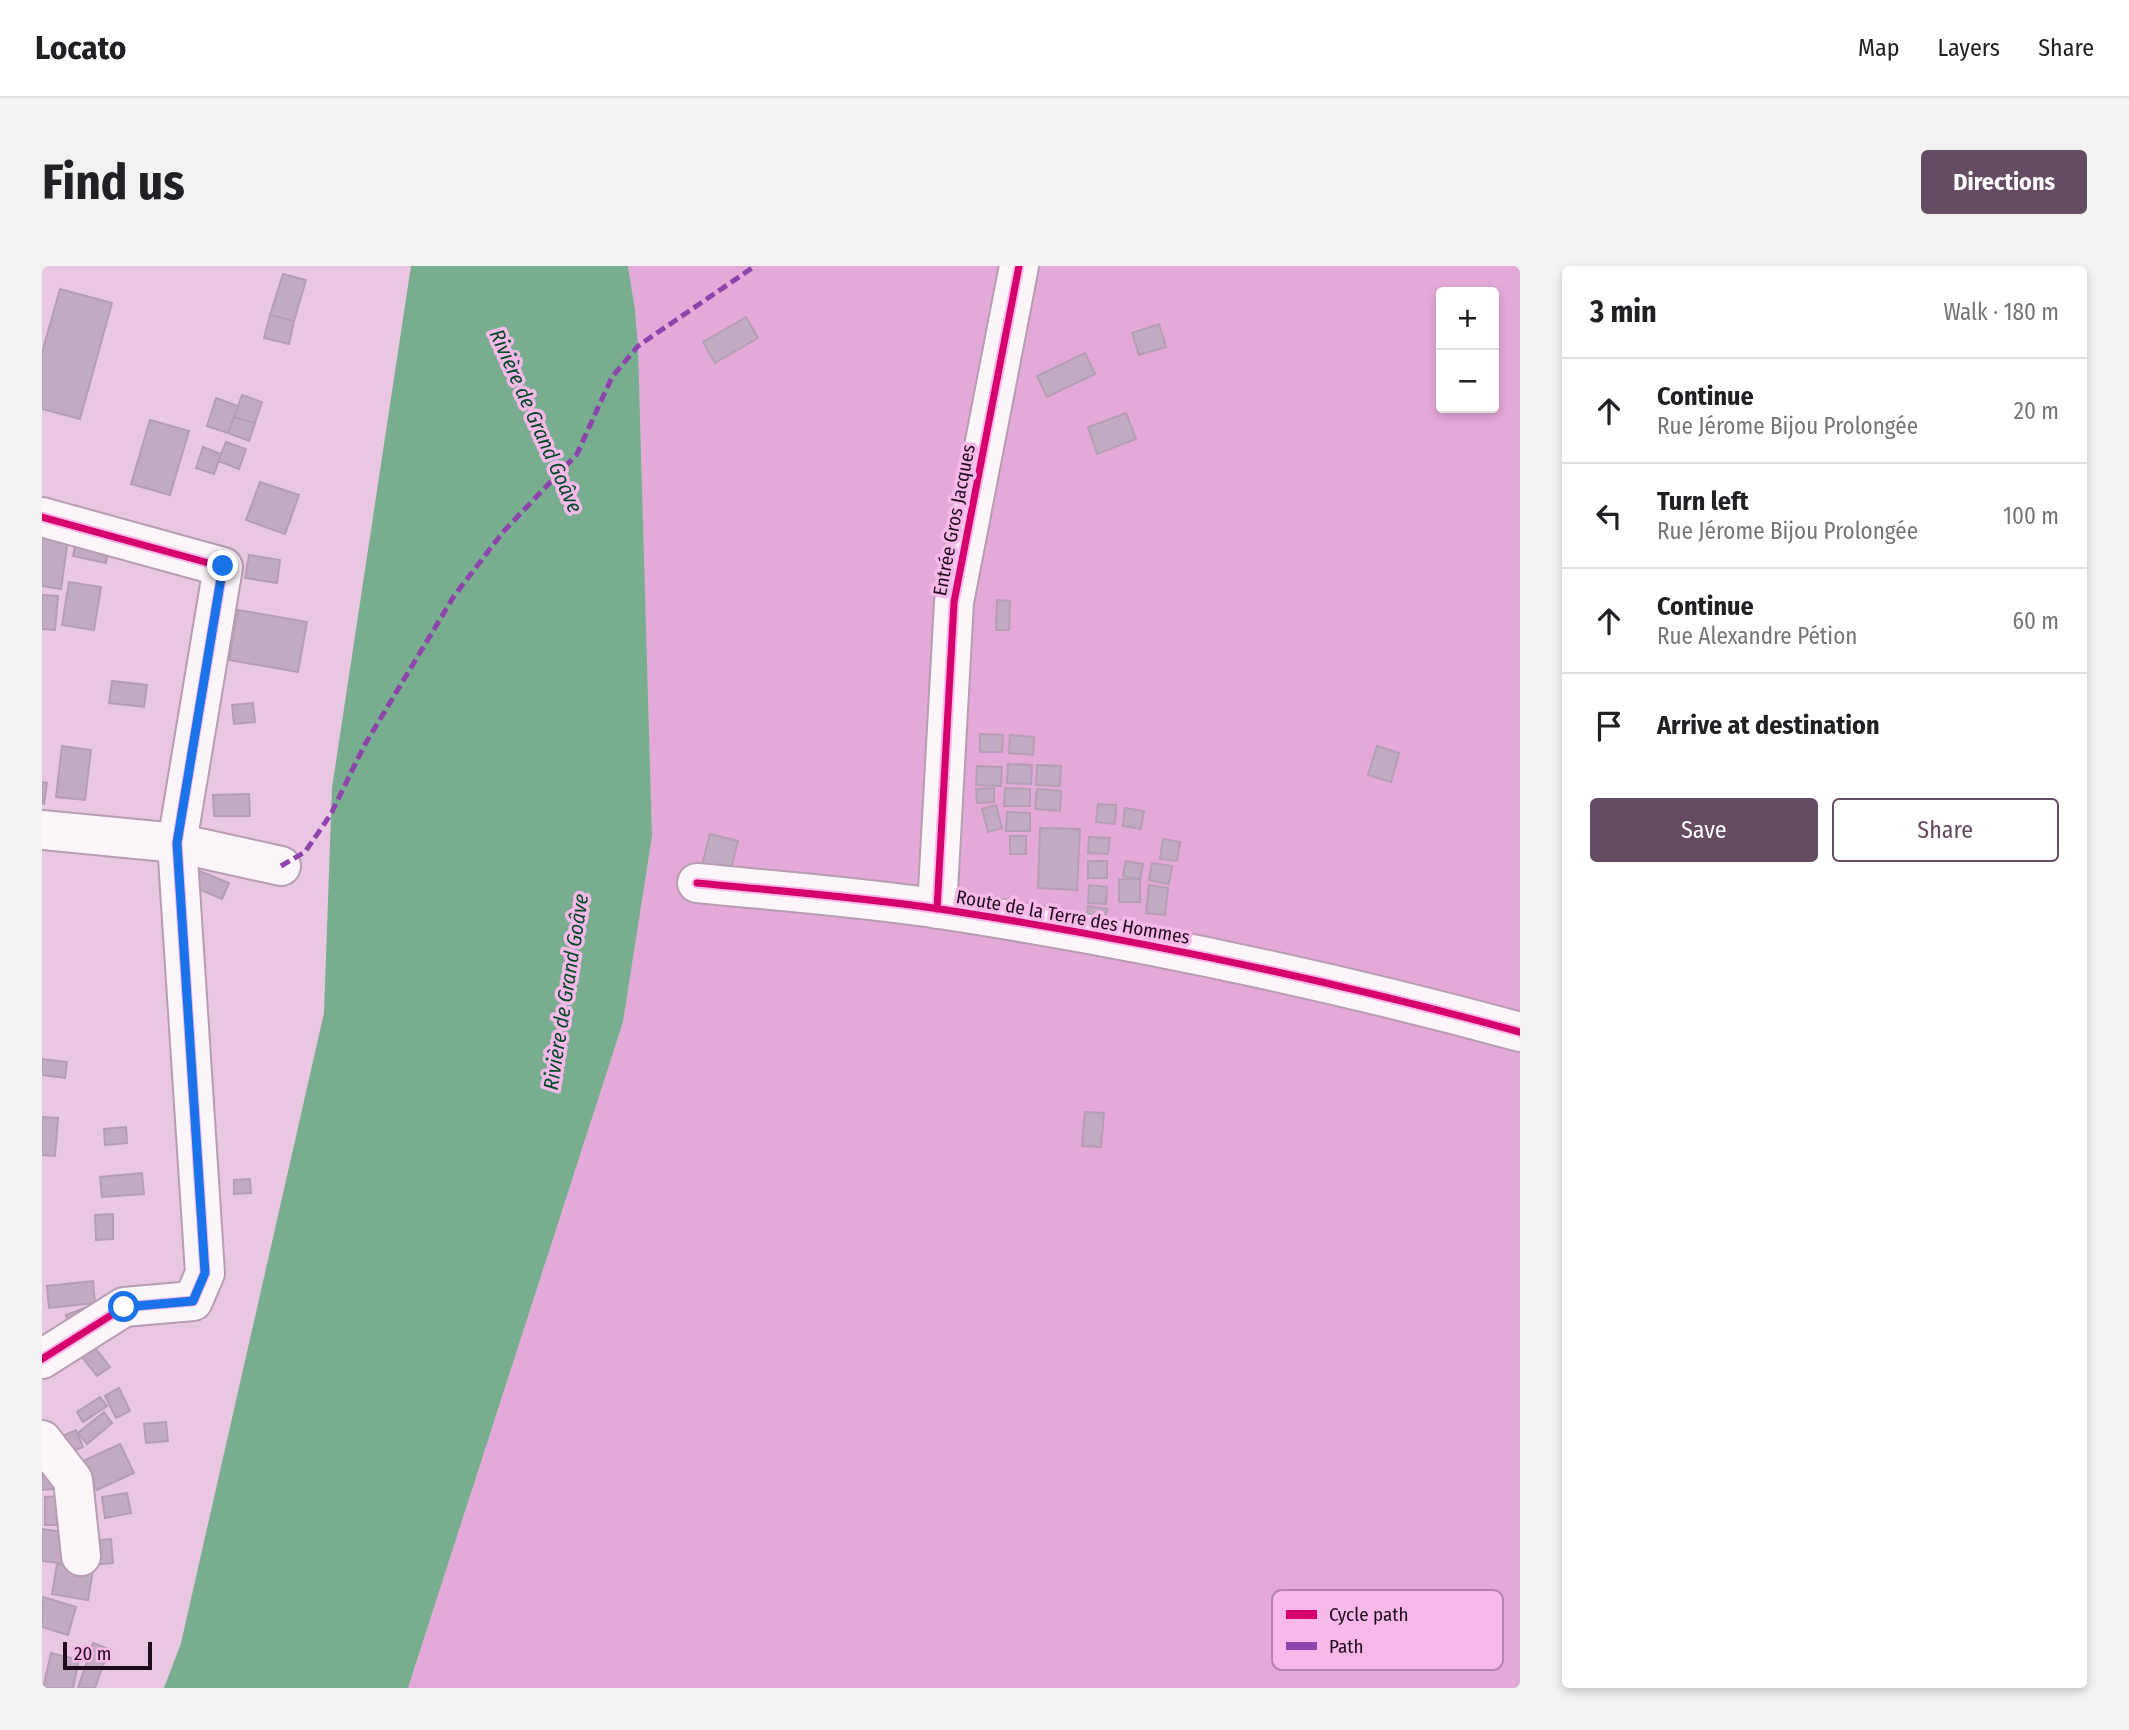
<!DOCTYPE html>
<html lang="en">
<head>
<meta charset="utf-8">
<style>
	body { margin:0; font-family:"Fira Sans Condensed",sans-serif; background:#f2f2f2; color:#202124 }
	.controls { position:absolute; right:21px; top:21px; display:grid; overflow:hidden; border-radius:7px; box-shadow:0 4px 10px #0003 }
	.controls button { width:63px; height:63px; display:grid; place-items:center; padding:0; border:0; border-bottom:2px solid #e0e0e0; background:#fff; color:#202124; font:35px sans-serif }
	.scale { position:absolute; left:21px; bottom:18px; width:89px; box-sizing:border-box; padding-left:7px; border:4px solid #200b1d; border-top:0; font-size:19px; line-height:24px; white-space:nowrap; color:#200b1d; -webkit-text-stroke:5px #f7b8ea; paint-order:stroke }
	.stop { position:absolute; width:21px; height:21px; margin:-16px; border:5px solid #1a73e8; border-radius:50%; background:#fff }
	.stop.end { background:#1a73e8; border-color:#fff; box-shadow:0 2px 7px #0008 }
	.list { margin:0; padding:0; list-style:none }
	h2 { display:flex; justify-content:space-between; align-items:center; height:91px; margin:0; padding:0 28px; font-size:30px }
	h2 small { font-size:23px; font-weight:400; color:#757577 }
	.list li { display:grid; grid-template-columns:46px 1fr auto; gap:21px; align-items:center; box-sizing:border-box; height:105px; padding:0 28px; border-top:2px solid #e0e0e0 }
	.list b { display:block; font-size:26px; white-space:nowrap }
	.list p { margin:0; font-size:23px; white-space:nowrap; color:#757577 }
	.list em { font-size:23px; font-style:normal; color:#757577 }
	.actions { display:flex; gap:14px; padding:21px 28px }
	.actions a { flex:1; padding:16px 0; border:2px solid #664c62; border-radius:7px; text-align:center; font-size:24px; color:#664c62 }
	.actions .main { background:#664c62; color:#fff }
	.icon { flex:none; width:38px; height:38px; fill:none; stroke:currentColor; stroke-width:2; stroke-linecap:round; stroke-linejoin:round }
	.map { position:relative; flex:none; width:1478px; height:1422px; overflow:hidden; border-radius:7px }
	header { display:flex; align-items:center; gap:42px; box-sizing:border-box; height:98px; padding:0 35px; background:#fff; border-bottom:2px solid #e0e0e0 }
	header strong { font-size:33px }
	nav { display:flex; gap:38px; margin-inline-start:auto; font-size:24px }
	.intro { display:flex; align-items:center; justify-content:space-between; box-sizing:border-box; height:168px; padding:0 42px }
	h1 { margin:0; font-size:49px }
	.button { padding:18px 32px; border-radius:7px; background:#664c62; color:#fff; font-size:24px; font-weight:700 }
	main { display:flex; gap:42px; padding:0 42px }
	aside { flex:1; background:#fff; border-radius:7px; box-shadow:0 4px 10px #0003 }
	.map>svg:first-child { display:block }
</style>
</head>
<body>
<header>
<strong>Locato</strong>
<nav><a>Map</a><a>Layers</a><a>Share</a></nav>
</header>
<div class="intro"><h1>Find us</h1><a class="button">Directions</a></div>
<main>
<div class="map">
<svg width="1478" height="1422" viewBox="0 0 1478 1422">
	<rect width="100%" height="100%" fill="#e9c6e2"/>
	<path fill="#e3a9d8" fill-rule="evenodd" d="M586 0H1478V1422H366L581 756 610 570 596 80 593 44ZM1399 26H1452V142H1399Z"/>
	<path fill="#78ae8f" d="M369 0H586L593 44 596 80 610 570 581 756 366 1422H122L139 1377 282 747 290 522Z"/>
	<path fill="#c2aac3" stroke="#b59eb5" stroke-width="2" d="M241 8 264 14 252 55 228 49Z
		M18 23 70 37 38 153 0 143V87Z
		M228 49 252 55 247 78 222 72Z
		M704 51 716 72 673 97 661 76Z
		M1117 58 1124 81 1097 89 1090 67Z
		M1043 87 1053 108 1005 131 995 110Z
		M200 129 220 136 213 157 192 151Z
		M174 132 196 140 186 167 165 160Z
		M1084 147 1094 173 1055 188 1046 161Z
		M192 151 213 157 207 175 186 167Z
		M108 154 147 165 128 229 89 218Z
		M184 176 204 183 197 203 176 195Z
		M161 181 179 188 172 208 154 202Z
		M218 216 257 229 243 268 204 254Z
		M38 258 70 264 64 297 31 290Z
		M0 262 27 266 19 323 0 320Z
		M207 289 238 294 235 317 203 312Z
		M27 316 59 321 52 364 20 359Z
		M0 329 16 330 13 364 0 363Z
		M955 334 968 335 967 364H954Z
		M196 344 265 356 256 406 187 394Z
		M70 415 105 419 102 441 67 437Z
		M211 437 213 456 192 458 190 439Z
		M938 468 961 469 960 486H938Z
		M968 469 992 471 991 489 967 487Z
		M20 480 49 484 43 534 14 531Z
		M1335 480 1357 487 1349 516 1326 509Z
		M966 498 990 499 989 518 965 517Z
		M995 499 1019 500 1018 520 994 519Z
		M935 500 960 501 959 520 934 519Z
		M0 516 5 517 2 538 0 537Z
		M952 522V536L935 537 934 523Z
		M963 522 988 523V540H962Z
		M995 523 1019 525 1018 545 993 543Z
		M207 528 208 550H172L171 529Z
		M1056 538 1074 539 1073 558 1054 556Z
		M954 539 960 562 946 566 940 543Z
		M1083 542 1102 545 1099 563 1081 560Z
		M965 546 988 547V565H964Z
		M998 562 1038 563 1035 624 996 622Z
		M668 568 696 575 688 606 660 599Z
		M968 570H984V588H968Z
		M1047 571 1068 572 1066 588 1046 587Z
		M1121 573 1138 576 1135 595 1118 593Z
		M1046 595H1065V612H1046Z
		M1084 595 1101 598 1098 613 1081 610Z
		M1110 597 1130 600 1127 618 1107 614Z
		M155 604 187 617 180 633 149 620Z
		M1077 613H1098V636H1077Z
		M1047 619 1065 621 1064 638 1046 637Z
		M1107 619 1126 622 1123 649 1104 647Z
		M1046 640 1065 643 1061 663 1043 660Z
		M0 793 25 796 23 812 0 809Z
		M1043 846 1062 847 1059 881 1040 880Z
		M0 851 16 852 13 890 0 889Z
		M84 861 85 877 63 879 62 863Z
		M100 907 102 928 60 931 58 911Z
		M208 913 209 927 192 928V914Z
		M71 948V973L54 974 53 949Z
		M51 1015 53 1037 7 1042 5 1020Z
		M48 1040 29 1063 24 1049Z
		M44 1070 68 1101 55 1110 31 1080Z
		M77 1122 88 1145 74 1152 63 1130Z
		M58 1131 65 1140 41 1156 35 1146Z
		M62 1146 70 1157 45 1178 36 1167Z
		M124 1156 126 1175 104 1177 102 1158Z
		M34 1164 41 1181 27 1187 20 1170Z
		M78 1178 92 1207 55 1224 41 1195Z
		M10 1203 12 1223 0 1224V1204Z
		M85 1227 89 1247 63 1252 60 1231Z
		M24 1230 25 1259H3V1231Z
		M0 1263 30 1267 26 1298 0 1295Z
		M69 1273 71 1297 50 1299 48 1275Z
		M15 1298 51 1304 46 1334 10 1328Z
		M1 1331 34 1341 26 1369 0 1361Z
		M51 1377 67 1383 53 1422H36Z
		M9 1387 37 1394 31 1422H1Z"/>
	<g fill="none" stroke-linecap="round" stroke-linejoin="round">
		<defs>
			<path id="minor" d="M0 251 181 301 135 577 163 1007 151 1035 82 1041 0 1093
				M0 564 135 577 239 600
				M655 617C736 625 818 631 898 643 1093 673 1288 714 1478 766
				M895 643 912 336 977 0
				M0 1174 31 1214 39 1290"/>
		</defs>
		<use href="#minor" stroke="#b79db2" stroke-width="42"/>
		<use href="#minor" stroke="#fcf6fb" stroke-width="38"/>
		<path stroke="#8e44ad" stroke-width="5" stroke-dasharray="10 5" stroke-linecap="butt" d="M239 600 263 586 289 548 322 480 412 330 461 266 535 188 570 111 596 80 713 0"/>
		<defs>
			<path id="cycleway" d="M0 251 181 301 135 577 163 1007 151 1035 82 1041 0 1093
				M655 617C736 625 818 631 898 643 1093 673 1288 714 1478 766
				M895 643 912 336 977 0"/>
		</defs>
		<use href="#cycleway" stroke="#f7b8ea" stroke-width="11"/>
		<use href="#cycleway" stroke="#d6006c" stroke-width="7"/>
	</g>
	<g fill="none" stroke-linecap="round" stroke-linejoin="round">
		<path stroke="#1a73e8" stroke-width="9" d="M82 1041 151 1035 163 1007 135 577 181 300"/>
	</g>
	<g text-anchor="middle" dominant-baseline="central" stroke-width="7" stroke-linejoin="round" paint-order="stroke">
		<g font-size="19" fill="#200b1d" stroke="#f7b8ea">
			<text transform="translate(912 254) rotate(-79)">Entrée Gros Jacques</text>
			<text transform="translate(1031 651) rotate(10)">Route de la Terre des Hommes</text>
		</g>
		<g font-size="21" font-style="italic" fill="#004b25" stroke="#f7b8ea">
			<text transform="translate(494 155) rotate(66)">Rivière de Grand Goâve</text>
			<text transform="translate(524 726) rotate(-81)">Rivière de Grand Goâve</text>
		</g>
	</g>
	<rect x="1230" y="1324" width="231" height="80" rx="10" fill="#f7b8ea" stroke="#b684ac" stroke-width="2"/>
	<rect x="1244" y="1344" width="31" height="9" fill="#d6006c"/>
	<rect x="1244" y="1376" width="31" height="8" fill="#8e44ad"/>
	<g font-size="19" fill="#200b1d">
		<text x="1287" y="1355">Cycle path</text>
		<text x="1287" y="1387">Path</text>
	</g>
</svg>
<div class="controls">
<button>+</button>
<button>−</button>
</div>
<div class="scale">20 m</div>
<div class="stop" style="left:82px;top:1041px"></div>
<div class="stop end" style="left:181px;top:300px"></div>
</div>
<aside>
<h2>3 min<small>Walk · 180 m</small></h2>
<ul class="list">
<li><svg class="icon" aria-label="ahead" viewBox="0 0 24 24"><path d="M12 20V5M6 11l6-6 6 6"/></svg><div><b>Continue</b><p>Rue Jérome Bijou Prolongée</p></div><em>20 m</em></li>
<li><svg class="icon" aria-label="left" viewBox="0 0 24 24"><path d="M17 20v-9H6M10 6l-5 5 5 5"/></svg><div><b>Turn left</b><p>Rue Jérome Bijou Prolongée</p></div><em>100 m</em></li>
<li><svg class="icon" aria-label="ahead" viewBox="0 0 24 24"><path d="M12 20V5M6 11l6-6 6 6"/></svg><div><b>Continue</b><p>Rue Alexandre Pétion</p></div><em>60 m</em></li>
<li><svg class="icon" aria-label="arrive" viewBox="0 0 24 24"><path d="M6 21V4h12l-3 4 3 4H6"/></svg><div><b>Arrive at destination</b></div></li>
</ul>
<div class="actions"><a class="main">Save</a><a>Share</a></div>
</aside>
</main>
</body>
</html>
